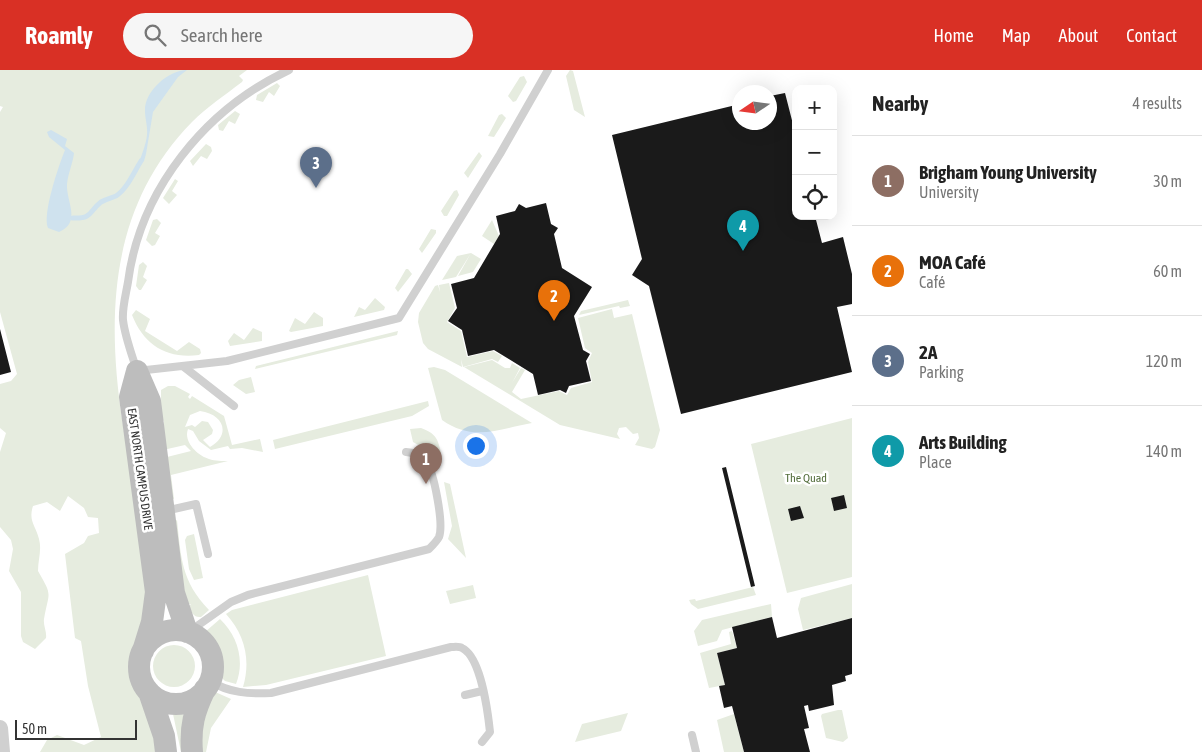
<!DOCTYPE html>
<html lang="en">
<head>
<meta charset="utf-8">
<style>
	body { margin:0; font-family:"Asap Condensed",sans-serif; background:#f6f6f6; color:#222 }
	.controls { position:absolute; right:15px; top:15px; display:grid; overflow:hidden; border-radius:10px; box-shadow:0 5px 20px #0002 }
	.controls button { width:45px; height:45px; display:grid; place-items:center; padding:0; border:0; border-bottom:1px solid #e0e0e0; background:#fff; color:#222; font:25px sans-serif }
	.compass { position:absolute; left:732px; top:15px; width:45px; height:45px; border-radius:50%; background:#fff; box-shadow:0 5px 20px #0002; rotate:257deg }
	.scale { position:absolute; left:15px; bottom:12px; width:122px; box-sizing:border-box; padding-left:5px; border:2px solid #333; border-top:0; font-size:14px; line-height:18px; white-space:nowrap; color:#333; -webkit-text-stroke:4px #fff; paint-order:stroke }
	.you { position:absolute; left:475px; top:375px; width:18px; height:18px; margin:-12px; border:4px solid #fff; border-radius:50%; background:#1a73e8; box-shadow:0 0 0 8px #1a73e833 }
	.badge { display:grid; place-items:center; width:32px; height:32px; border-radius:50%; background:#d93025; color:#fff; font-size:16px; font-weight:700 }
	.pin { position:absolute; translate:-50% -41px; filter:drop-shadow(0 1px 2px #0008) }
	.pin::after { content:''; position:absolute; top:26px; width:18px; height:15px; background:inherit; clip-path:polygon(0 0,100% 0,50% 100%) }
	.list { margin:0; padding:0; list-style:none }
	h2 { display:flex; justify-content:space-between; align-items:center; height:65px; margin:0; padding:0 20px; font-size:21px }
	h2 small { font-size:16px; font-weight:400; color:#767676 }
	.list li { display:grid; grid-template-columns:32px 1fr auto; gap:15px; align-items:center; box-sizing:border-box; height:90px; padding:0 20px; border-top:1px solid #e0e0e0 }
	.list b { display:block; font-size:19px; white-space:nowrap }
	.list p { margin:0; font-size:16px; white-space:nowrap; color:#767676 }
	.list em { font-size:16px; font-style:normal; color:#767676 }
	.icon { flex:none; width:28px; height:28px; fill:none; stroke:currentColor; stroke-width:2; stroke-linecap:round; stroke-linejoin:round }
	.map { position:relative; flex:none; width:852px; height:682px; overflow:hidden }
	header { display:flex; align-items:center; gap:30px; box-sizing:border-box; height:70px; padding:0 25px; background:#d93025; color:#fff }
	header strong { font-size:24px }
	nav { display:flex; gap:28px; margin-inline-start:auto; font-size:18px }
	.search { width:350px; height:45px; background:#f6f6f6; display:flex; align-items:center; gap:12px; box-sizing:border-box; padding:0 18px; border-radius:28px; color:#767676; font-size:19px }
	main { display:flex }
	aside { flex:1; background:#fff }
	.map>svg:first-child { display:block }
</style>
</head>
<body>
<header>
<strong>Roamly</strong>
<div class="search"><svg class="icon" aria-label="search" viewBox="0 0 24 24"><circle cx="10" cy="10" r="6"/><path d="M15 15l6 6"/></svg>Search here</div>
<nav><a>Home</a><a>Map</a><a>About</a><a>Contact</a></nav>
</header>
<main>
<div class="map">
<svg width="852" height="682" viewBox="0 0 852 682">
	<rect width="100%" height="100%" fill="#fff"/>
	<path fill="#e6ecdf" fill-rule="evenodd" d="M0 0H247L239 6 243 10 242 12C225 25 207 37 192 52 111 135 106 241 122 349 129 400 144 450 149 501 150 517 147 539 144 554 141 570 129 583 130 601 131 615 143 625 148 638 153 651 154 668 157 682H40L47 670 57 665 84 675 101 667 88 616 81 571 75 568 65 484 84 473 88 466 99 463 98 448 88 447 84 438 68 426 60 441 47 432 33 436C28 451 36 456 39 469 42 480 38 490 38 501 53 527 49 521 44 549 43 555 47 562 46 568L35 579 23 572 21 566V522L9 501 13 479 11 470 0 457V382L6 363 0 358V314L11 311 17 304 0 242V42L3 37 0 36Z
		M570 0 573 1 585 47 574 40 566 6Z
		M524 6 527 12 516 31 513 32 508 26 520 7Z
		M277 13 280 16 274 26 269 22 263 32 256 30 257 25Z
		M235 41 240 44 235 54 229 51 223 61 219 60 218 55Z
		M502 44 506 48 494 67 488 66 499 45Z
		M206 74 211 77 212 81 207 89 201 86 193 96 190 91Z
		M479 82 482 86 468 108 464 103Z
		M175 109 178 111 172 121 177 125 169 134 163 128Z
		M457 120 459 125 447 146H444L441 141 454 121Z
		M157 149 161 153 155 163 160 166 155 175 152 176 146 170 153 150Z
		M492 150 499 166 494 174 482 166Z
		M431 159 436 160V163L422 183 419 179Z
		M471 183 481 189 473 202 458 206Z
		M471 183 456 207 442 210 457 186Z
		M143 192 147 196 143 207 147 210 141 220H139L136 216 139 195Z
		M406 199H408L412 204 398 222 395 218Z
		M449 213 455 238 447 252 461 261 467 287 493 281 502 286 498 292 492 289 463 297 461 289 462 297 428 279 423 273 418 252 419 243 435 216 438 215 440 222 439 215Z
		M375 228 385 237 384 240 354 247 359 237 365 240Z
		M628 230 630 236 620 238 619 236 579 245 581 241Z
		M612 239 614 248 632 244 660 360 655 377 652 379 635 375 639 368 638 363 633 364 626 357 619 358 617 364 620 369 560 355 464 297 492 290 505 298H510L512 293 520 298 512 313 521 298 525 300 512 322 521 329 559 321 567 325 571 318 592 312 588 292 592 283 585 278 578 248Z
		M136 240 150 249 145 261 177 281 189 272 200 279 201 283 199 285C166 289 144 275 132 245Z
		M314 242 323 248V256L291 262 289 261 295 248 305 254Z
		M253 258 262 262V271L230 276 228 271 234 263 244 270Z
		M398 261 397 265 255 299 256 296Z
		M434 297 445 300 532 353C498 359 473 372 442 350L428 298Z
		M251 307 255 322 246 324 233 315 239 310Z
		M168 316H175L190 324 188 327 190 329 192 326 224 346 232 375 260 369 263 382 242 378 230 379 228 376 211 380 199 371 193 361 188 359C183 372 198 386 209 389 215 391 223 391 228 391L171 405 174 429 171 428 163 388 191 381 185 375 163 380 164 351 161 349V320ZM200 341C223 344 232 364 210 377L203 370 212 364 213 360 208 352 202 351 195 357 192 355 185 357 190 345Z
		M428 331 429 336 412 346 275 379 273 370Z
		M852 348V507L787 523 751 374Z
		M421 358C435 363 438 368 441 383L437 392 427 380 413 372 410 359Z
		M444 412 450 414 466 488 448 469 452 456Z
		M177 450C181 487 181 511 209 540L201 547C194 548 191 542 189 536L191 534H187L184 525 174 452Z
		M194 464 203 508 194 510 189 499 185 470 187 466Z
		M368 505 386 586 266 615 243 617C251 590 245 565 226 544L232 540Z
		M852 514V548L803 560 798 539 801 528Z
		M473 515 476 528 450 534 446 521Z
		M753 517 756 525 698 539 691 534 689 530 695 529 696 531Z
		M771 534 772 547 722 560 717 571 698 576 694 561 702 550Z
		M220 549C238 566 245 591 236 614L225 611 219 605 218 585H221L220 582 217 583 211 569 205 562Z
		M732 561 737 578 717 583 725 615 709 618 700 583 731 574 729 562Z
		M153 596a21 21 0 1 1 42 0a21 21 0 1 1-42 0Z
		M213 621 231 629 211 658 206 682H199L200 663Z
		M838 640H842L848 668 843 672 826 668 821 646 822 644Z
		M184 642 181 682 173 644Z
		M628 643 621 661 575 672 582 654Z
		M734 644 744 682H724L717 650Z"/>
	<path fill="#cfe2ee" d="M187 0 178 7 153 42 146 84 144 91 138 96C141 86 146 75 147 65 148 57 145 49 145 41 144 22 168 0 187 0Z
		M51 60 67 69 65 76 74 83C73 93 68 103 67 114 66 132 82 152 59 162L48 158C42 144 59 95 65 80L49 67 47 62Z"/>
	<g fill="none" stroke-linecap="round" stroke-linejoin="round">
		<path stroke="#cfe2ee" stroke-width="5" d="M73 148C93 149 89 141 101 132 106 129 111 128 116 126 127 119 134 102 141 91"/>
	</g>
	<path fill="#1a1a1a" d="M785 23 796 66V146H815L822 173 843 167 852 204V234L837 237 852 302 681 344 649 216 632 205 642 189 612 65 740 34V52H770V26Z
		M546 133 551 154 558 158 554 164 562 198 592 217 574 246 583 280 590 284 586 291 591 311 569 316 566 323 560 320 538 325 533 304 494 280 468 286 462 260 448 251 457 238 451 214 474 208 500 164 496 146 515 141 519 134 526 138Z
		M0 259 11 302 0 305Z
		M726 397 755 516 751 517 722 398Z
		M844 425 847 438 834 441 831 428Z
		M800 436 804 448 791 451 788 439Z
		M772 547 777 568 852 548V604L845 606 846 611 832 615 834 635 809 641 808 635 804 636 809 658 804 659 810 682H744L732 636 724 638 719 616 725 615 717 583 737 578 732 557Z"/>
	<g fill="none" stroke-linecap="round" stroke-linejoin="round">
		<path stroke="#d0d0d0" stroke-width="8" d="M289 0C205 39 140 120 128 212 126 224 122 238 123 250 125 267 132 285 137 301L227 291 399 248 500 84 548 0
			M184 297 234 336
			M165 441 196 434 208 484
			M190 561 231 532 248 525 429 479C432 476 437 471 439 467 444 454 434 402 426 391 421 384 414 383 406 382
			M210 611C229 623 249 624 271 623L451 577C454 577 459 576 462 578 481 587 488 643 490 662L482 672
			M465 625 482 621
			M692 665 696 682"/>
		<path stroke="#d0d0d0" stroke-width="16" d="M0 658 2 682"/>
		<path stroke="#bdbdbd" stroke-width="22" d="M137 301 130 327 156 522 152 552 143 581
			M137 301 150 331 174 523 187 562
			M139 597a37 37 0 1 1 74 0a37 37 0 1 1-74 0Z
			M149 622 164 666 166 682
			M192 682C190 656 194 642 205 619"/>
	</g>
	<g text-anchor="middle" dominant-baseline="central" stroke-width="5" stroke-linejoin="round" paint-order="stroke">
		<g font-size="12" fill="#333" stroke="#fff">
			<text transform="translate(140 399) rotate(82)">EAST NORTH CAMPUS DRIVE</text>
		</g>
		<g font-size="12" fill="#56703f" stroke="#fff">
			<text x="806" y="408">The Quad</text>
		</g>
	</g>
</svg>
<div class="controls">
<button>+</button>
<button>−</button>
<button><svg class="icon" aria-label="locate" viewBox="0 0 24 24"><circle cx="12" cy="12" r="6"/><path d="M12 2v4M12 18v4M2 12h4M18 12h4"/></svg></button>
</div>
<svg class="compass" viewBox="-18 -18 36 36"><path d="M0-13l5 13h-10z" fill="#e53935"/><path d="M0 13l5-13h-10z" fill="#767676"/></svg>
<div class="scale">50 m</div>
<div class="you"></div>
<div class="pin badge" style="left:426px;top:414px;background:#8d6e63">1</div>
<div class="pin badge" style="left:554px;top:251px;background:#e8710a">2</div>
<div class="pin badge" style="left:316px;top:118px;background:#5c6f8a">3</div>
<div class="pin badge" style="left:743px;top:181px;background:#0f9aa8">4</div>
</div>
<aside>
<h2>Nearby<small>4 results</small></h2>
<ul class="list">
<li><span class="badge" style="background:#8d6e63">1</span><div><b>Brigham Young University</b><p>University</p></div><em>30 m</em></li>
<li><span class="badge" style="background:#e8710a">2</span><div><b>MOA Café</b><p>Café</p></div><em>60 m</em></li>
<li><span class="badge" style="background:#5c6f8a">3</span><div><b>2A</b><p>Parking</p></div><em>120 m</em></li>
<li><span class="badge" style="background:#0f9aa8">4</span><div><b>Arts Building</b><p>Place</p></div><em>140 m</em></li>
</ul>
</aside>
</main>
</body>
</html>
